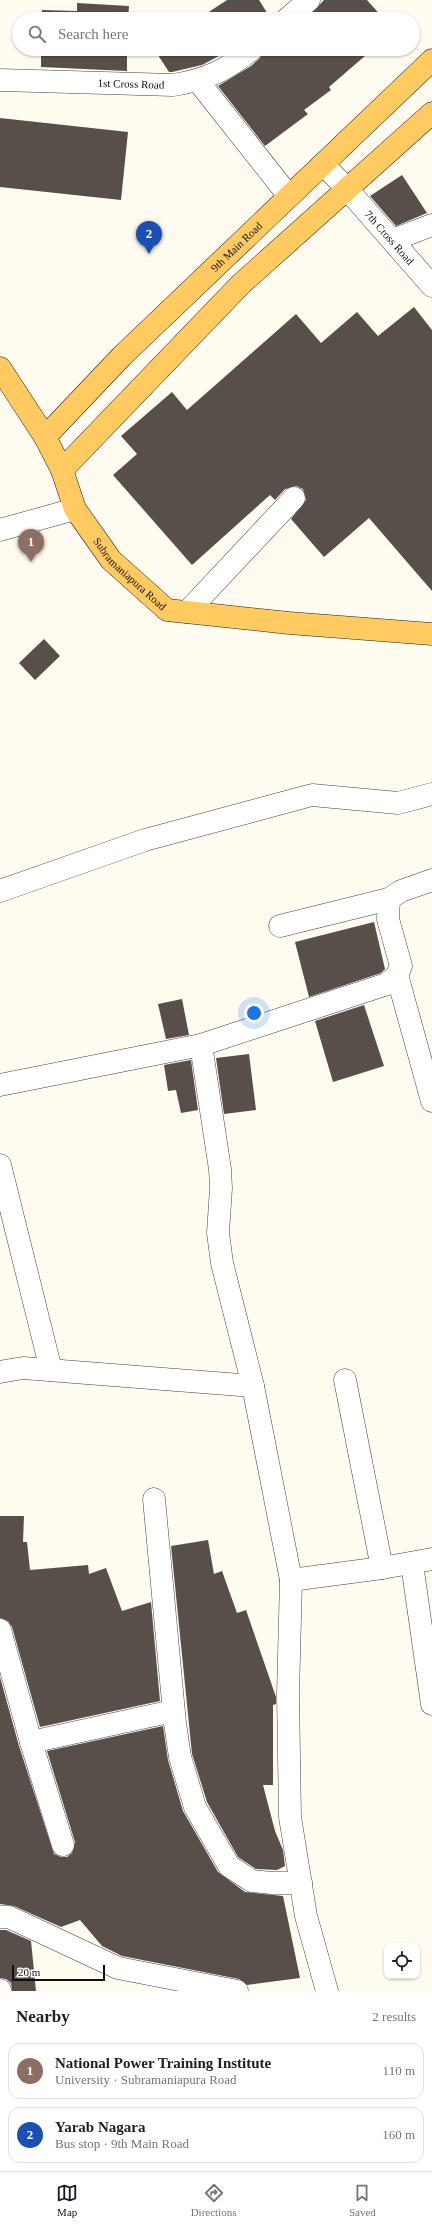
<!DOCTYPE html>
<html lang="en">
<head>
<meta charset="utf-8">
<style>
	body { margin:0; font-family:"Times New Roman",serif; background:#f2f2f2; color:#202124 }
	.controls { position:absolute; right:12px; bottom:12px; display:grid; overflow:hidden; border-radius:8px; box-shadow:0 1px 3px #0004 }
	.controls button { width:36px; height:36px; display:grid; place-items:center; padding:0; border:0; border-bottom:1px solid #e0e0e0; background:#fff; color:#202124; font:20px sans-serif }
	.scale { position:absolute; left:12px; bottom:10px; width:93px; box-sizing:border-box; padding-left:4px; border:2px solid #0f0f0f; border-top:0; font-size:11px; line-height:14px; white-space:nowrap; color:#0f0f0f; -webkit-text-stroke:3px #fff; paint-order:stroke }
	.you { position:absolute; left:254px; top:1013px; width:14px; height:14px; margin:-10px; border:3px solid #fff; border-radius:50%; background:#1a73e8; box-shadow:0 0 0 6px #1a73e833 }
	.badge { display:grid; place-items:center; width:26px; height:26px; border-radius:50%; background:#111827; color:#fff; font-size:13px; font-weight:700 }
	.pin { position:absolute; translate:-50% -33px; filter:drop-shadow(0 1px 2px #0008) }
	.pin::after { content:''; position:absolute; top:21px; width:14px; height:12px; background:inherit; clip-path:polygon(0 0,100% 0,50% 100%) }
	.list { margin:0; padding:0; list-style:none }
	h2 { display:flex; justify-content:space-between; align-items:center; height:52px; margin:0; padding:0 16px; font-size:17px }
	h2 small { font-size:13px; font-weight:400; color:#757577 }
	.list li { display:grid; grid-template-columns:26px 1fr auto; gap:12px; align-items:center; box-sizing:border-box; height:56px; margin:0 8px 8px; padding:0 8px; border:1px solid #e0e0e0; border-radius:12px }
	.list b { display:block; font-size:15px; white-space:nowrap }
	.list p { margin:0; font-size:13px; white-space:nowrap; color:#757577 }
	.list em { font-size:13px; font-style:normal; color:#757577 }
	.icon { flex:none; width:22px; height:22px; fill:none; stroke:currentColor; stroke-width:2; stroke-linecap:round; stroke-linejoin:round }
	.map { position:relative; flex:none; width:432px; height:1991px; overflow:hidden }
	.search { position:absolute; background:#fff; box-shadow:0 1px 3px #0004; left:12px; right:12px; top:12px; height:44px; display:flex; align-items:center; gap:10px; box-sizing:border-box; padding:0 14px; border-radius:22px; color:#757577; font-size:15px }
	.sheet { height:180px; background:#fff }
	nav { display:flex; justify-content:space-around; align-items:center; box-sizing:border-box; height:56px; border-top:1px solid #e0e0e0; background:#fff; font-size:11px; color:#757577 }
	nav a { display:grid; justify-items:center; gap:2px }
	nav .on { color:#111827 }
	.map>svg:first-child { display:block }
</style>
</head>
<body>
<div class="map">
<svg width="432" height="1991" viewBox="0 0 432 1991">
	<rect width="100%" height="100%" fill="#fffbf1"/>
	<path fill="#584f4a" d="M227 0H259L271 19H198Z
		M324 0H367L384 19H306Z
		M77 3 129 6 128 19H42V10L77 11Z
		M41 49H127V71L41 67Z
		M154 49H232L202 65 172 72H169Z
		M264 49H373L329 87 331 90 304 110 308 114 265 146 218 86 251 66 260 58Z
		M0 118 128 132 121 200 0 187Z
		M402 175 427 213 396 226 370 196Z
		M414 307 432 330V591L369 518 324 557 291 519 306 500 303 489 296 486 285 489 275 500 270 495 192 565 113 475 137 454 121 436 172 392 187 410 296 314 321 343 357 312 378 336Z
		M44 639 60 656 35 680 19 663Z
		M374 922 385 969 381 973 309 997 295 942Z
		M182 999 189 1035 166 1039 158 1004Z
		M364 1005 384 1066 333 1082 315 1021Z
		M249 1054 256 1110 224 1114 216 1058Z
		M191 1060 198 1110 181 1113 176 1090 168 1091 164 1065Z
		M0 1516H24L23 1542H27L30 1570 88 1565 89 1574 106 1568 122 1611 151 1602 160 1701 40 1727 12 1627 8 1621 0 1618Z
		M208 1540 214 1574 222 1571 237 1613 246 1610 276 1697V1704L273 1705V1785H263L275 1831 283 1850 285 1866 277 1870 256 1869 238 1857 207 1802 192 1754 171 1546Z
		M0 1677 19 1746 54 1854 61 1857H67L72 1853 75 1842 47 1751 163 1726 168 1760 183 1811 218 1872 245 1892 283 1896 300 1978 247 1985 239 1979 122 1956 102 1946 80 1920 61 1927 14 1906 0 1904Z
		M0 1930H6L31 1941 36 1991H12L11 1983 6 1979 0 1978Z"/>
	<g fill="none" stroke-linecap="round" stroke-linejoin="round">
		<defs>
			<g id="minor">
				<path d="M287 19 309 0"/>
				<path id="s1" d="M0 80 173 85C206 80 227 70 252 49"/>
				<path d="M198 81 288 195"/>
				<path id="s2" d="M323 164 347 189 432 286"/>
				<path d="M393 240 432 225"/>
				<path d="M0 530 75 509"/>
				<path d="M187 612 294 498"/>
				<path d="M0 891 145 840 312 795 398 803 432 794"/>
				<path d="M280 926 389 899"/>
				<path d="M397 975 432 1101"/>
				<path d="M201 1045 220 1169 221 1188 218 1233 222 1263 253 1386 291 1580 288 1694 290 1817 306 1916 327 1991"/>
				<path d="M0 1085 201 1045 387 984 397 975 401 966 388 919 389 899 401 891 432 880"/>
				<path d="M0 1165 51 1370"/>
				<path d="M0 1372 23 1368 253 1386"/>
				<path d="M345 1380 382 1568"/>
				<path d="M154 1499 175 1723 180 1757 195 1807 229 1866 252 1881 272 1883H301"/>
				<path d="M412 1564 432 1704"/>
				<path d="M291 1580 382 1568 432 1559"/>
				<path d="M0 1630 31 1742 63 1845"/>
				<path d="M31 1742 173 1711"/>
				<path d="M0 1917H9L118 1968 237 1991"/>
				<path d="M0 1990V1991"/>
			</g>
			<g id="major">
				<path id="s3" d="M0 368 45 437 62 470 75 509 111 560 167 610 289 623 432 634"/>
				<path id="s4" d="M45 437 122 356 432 60"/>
				<path d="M62 470 241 284 432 113"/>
			</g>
		</defs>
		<use href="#minor" stroke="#424242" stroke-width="23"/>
		<use href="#major" stroke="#202020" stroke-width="23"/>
		<use href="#minor" stroke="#fff" stroke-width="22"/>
		<use href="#major" stroke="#ffcb61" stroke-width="22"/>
	</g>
	<g text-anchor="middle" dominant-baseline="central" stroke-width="4" stroke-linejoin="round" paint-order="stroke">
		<g font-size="11" fill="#0f0f0f" stroke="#fff">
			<text stroke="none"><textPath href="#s1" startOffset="131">1st Cross Road</textPath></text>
			<text stroke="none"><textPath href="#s2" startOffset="99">7th Cross Road</textPath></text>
			<text stroke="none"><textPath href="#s4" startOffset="270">9th Main Road</textPath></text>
			<text stroke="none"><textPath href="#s3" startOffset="246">Subramaniapura Road</textPath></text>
		</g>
	</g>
</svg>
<div class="controls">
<button><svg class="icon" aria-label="locate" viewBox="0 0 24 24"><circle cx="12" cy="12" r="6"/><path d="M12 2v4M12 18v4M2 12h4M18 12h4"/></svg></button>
</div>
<div class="scale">20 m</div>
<div class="you"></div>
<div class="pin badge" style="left:31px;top:562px;background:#8d6e63">1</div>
<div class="pin badge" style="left:149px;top:254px;background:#1a4fb4">2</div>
<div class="search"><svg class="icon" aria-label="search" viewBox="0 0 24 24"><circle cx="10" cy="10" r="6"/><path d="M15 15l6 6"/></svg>Search here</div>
</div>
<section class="sheet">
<h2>Nearby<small>2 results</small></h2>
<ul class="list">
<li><span class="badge" style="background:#8d6e63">1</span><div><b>National Power Training Institute</b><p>University · Subramaniapura Road</p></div><em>110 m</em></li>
<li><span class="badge" style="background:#1a4fb4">2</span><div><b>Yarab Nagara</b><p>Bus stop · 9th Main Road</p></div><em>160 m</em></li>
</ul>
</section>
<nav>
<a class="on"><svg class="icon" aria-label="map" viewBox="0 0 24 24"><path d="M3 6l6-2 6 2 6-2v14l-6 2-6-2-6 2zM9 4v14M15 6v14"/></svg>Map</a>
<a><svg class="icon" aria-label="directions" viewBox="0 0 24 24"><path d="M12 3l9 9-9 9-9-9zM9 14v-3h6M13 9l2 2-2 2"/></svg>Directions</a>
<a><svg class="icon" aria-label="saved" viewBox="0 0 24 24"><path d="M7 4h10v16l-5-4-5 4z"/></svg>Saved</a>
</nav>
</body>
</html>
